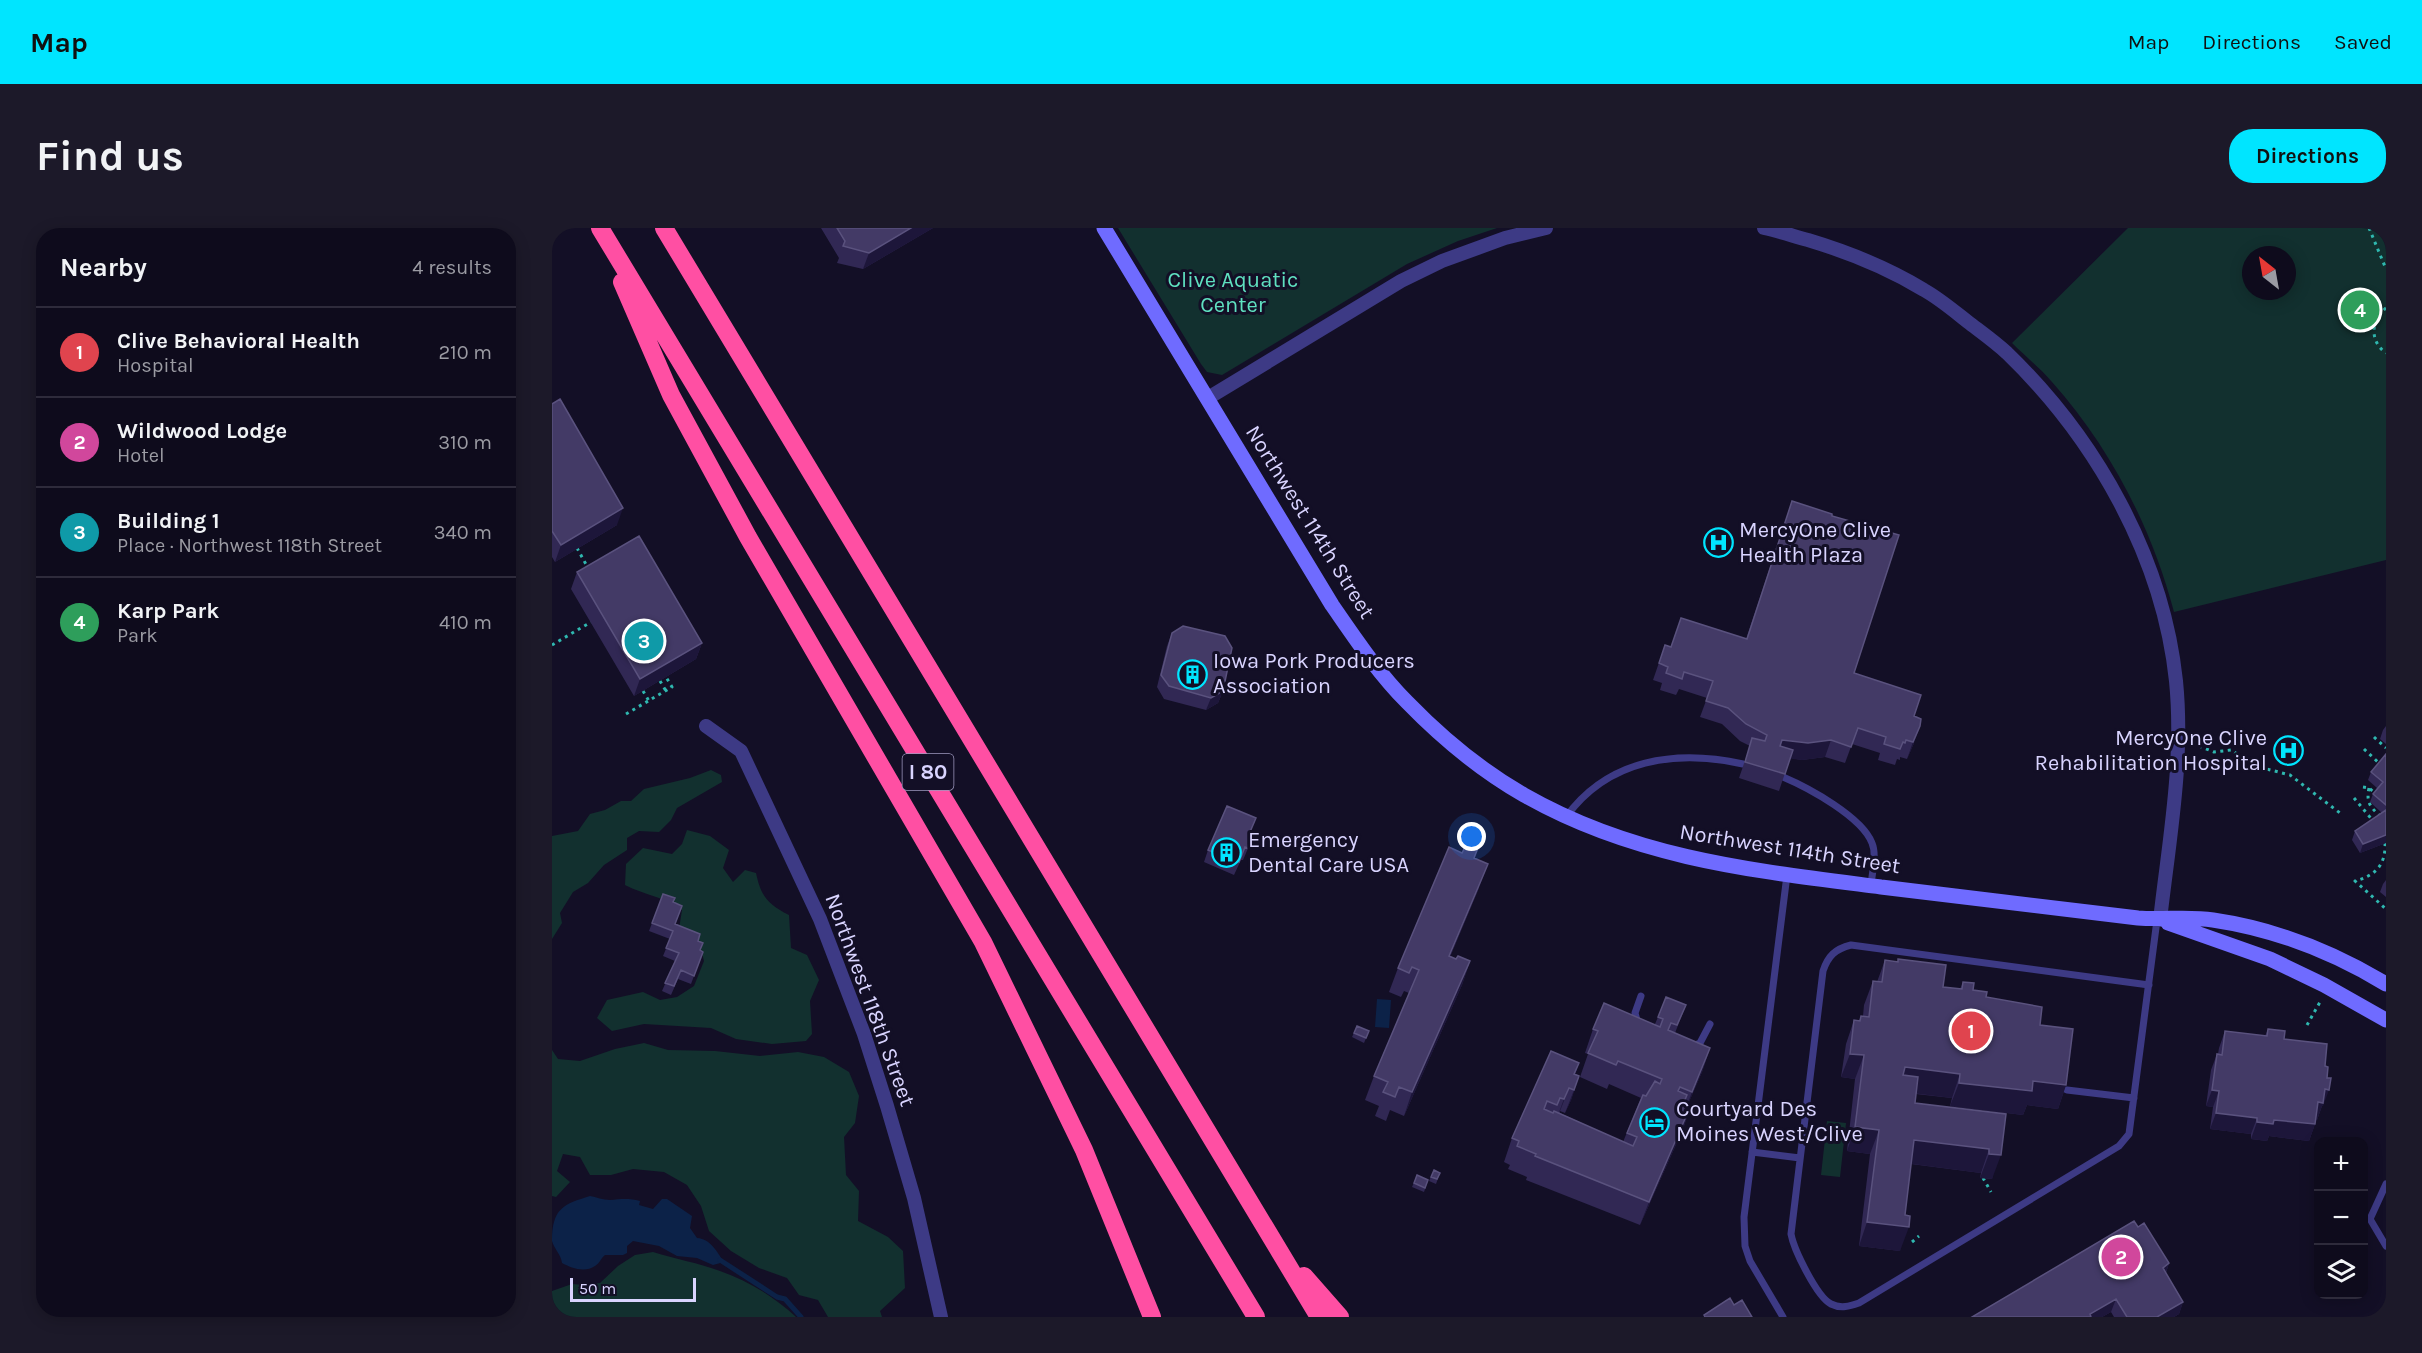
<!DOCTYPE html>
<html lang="en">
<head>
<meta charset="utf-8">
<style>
	body { margin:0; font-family:Karla,sans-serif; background:#1c1929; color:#f1f3f6 }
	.controls { position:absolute; right:18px; bottom:18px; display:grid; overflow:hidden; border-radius:12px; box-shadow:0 3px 15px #0003 }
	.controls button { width:54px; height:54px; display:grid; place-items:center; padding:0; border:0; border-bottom:2px solid #2e2b3b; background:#0e0b1c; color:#f1f3f6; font:30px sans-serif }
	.compass { position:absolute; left:1690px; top:18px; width:54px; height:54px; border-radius:50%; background:#0e0b1c; box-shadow:0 3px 15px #0003; rotate:329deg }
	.scale { position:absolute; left:18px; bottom:15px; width:126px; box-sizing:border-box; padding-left:6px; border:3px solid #d9d4ff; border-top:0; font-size:16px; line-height:21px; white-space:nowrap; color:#d9d4ff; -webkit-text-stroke:4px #130f26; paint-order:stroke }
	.you { position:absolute; left:920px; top:609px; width:21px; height:21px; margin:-15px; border:4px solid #fff; border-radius:50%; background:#1a73e8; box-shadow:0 0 0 9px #1a73e833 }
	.badge { display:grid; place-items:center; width:39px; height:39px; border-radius:50%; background:#00e5ff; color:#fff; font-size:20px; font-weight:700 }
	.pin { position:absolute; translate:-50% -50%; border:3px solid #fff; box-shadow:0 2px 6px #0006 }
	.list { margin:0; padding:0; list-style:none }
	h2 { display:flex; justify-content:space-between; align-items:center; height:78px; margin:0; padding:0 24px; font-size:26px }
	h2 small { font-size:20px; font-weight:400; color:#9b9ba3 }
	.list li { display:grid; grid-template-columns:39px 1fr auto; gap:18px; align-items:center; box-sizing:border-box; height:90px; padding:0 24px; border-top:2px solid #2e2b3b }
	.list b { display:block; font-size:22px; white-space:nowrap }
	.list p { margin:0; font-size:20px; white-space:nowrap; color:#9b9ba3 }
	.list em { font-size:20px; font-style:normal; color:#9b9ba3 }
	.icon { flex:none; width:33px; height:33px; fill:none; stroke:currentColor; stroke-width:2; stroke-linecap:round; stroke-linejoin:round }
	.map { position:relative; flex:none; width:1834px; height:1089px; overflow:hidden; border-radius:24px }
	header { display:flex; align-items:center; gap:36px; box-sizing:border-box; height:84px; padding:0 30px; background:#00e5ff; color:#111 }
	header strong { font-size:28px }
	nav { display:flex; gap:33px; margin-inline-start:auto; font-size:21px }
	.intro { display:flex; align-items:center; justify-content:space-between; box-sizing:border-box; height:144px; padding:0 36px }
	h1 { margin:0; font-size:42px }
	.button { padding:15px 27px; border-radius:24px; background:#00e5ff; color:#111; font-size:21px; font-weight:700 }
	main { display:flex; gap:36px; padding:0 36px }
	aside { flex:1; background:#0e0b1c; border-radius:24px; box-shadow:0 3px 15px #0003 }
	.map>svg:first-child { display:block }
</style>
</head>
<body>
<header>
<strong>Map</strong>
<nav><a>Map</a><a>Directions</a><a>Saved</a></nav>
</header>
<div class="intro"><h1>Find us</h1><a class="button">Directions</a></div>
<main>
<aside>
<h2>Nearby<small>4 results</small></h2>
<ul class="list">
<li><span class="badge" style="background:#e0444e">1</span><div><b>Clive Behavioral Health</b><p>Hospital</p></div><em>210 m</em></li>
<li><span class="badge" style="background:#d1479c">2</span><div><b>Wildwood Lodge</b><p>Hotel</p></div><em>310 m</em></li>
<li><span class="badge" style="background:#0f9aa8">3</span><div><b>Building 1</b><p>Place · Northwest 118th Street</p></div><em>340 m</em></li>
<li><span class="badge" style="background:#2e9e5b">4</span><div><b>Karp Park</b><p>Park</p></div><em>410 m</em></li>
</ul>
</aside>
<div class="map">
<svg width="1834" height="1089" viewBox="0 0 1834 1089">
	<rect width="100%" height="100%" fill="#130f26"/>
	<path fill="#12302f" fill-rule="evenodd" d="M566 0H945L906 13 855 36 670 147 655 144 649 136Z
		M1576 0H1834V332L1622 384C1600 300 1558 219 1500 154 1488 140 1473 128 1460 115ZM1699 27H1735V63H1699Z
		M159 542 169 547 170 554 125 580 119 592 107 604 87 603 75 610V622L52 637 36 655 21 664 8 685 10 695 0 711V608L26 603 38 586 53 582 69 573H79L92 561 138 550Z
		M135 602 158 608 177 622 171 640 181 654 193 642 204 645C209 669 216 676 237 687L239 720 255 727 267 752 258 773 260 806 254 813 220 816 184 811 159 800 92 796 60 803 45 790 55 772 91 764 108 772 125 769 142 758 152 733 146 710 127 701 130 682C114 669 92 667 73 657L74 636 91 620 120 626 130 616Z
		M92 815 116 822 163 823 208 828 246 824 272 829 297 844 307 868 303 895 292 909 294 947 307 963 306 993 336 1009 351 1023 353 1060 328 1083 330 1089H276L266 1072 247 1067 235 1050 207 1040 179 1023 157 1003 149 978 135 957 112 944 81 941 59 947H38L28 929 11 926 5 943 18 954 4 969 0 968V822L6 831 28 833 63 821Z
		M1275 893 1294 895 1288 949 1269 947Z
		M101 1024C123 1031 147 1035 168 1043 197 1053 222 1069 244 1089H0V1063L20 1056 32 1057 48 1055 66 1038 83 1027Z"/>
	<path fill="#0c2248" d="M825 771 839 772 837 800 823 799Z
		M38 968C44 969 51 972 58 972 69 971 77 970 88 973L87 977 101 981 110 971H115L140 988 138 1000 145 1010C159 1011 165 1024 172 1034L161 1037 145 1030 125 1028 107 1018 81 1013 75 1018V1025L71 1027H53C49 1030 48 1035 43 1038 33 1045 19 1040 10 1035 9 1026 2 1021 0 1013 0 980 12 976 38 968Z"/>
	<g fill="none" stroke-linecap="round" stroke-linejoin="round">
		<path stroke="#0c2248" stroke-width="5" d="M168 1032 225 1069 233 1071 249 1089"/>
		<path stroke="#2fb8b0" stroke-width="3" stroke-dasharray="3 4.5" stroke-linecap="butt" d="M1817 0 1834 41
			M1834 80C1819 92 1817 113 1834 125
			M25 320 36 340
			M0 417 39 394
			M108 453 114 463
			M91 463 97 473
			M74 486 120 459 114 449
			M1822 509 1834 520
			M1647 518 1662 524 1679 522 1703 538 1738 547 1788 585
			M1812 521 1828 536
			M1811 559 1817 560 1824 566
			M1817 560C1814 574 1818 579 1829 589
			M1802 570 1822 594
			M1833 615C1834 638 1822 648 1803 653L1834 681
			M1755 797 1768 774
			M1431 950 1439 964
			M1360 1014 1367 1008"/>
		<path stroke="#3d3a85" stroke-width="7" d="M1231 549C1257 560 1310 589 1320 615 1325 627 1320 645 1319 657
			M1014 589C1056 531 1124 521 1191 536
			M1597 757 1299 717C1283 721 1276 728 1271 743L1239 1006C1242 1022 1265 1069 1279 1076 1289 1081 1298 1078 1307 1075L1567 918 1577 906 1605 692
			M1086 796 1083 785 1089 768
			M1140 819 1148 815 1158 796
			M1515 862 1582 870
			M1200 924 1248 930
			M1834 956 1818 991 1834 1018
			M1231 1089 1198 1033 1193 1018 1192 989 1235 647"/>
		<path stroke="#3d3a85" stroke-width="14" d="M1212 0C1227 3 1241 8 1256 12 1296 24 1336 40 1372 62 1388 71 1402 83 1416 94 1429 104 1443 114 1455 125 1544 211 1611 329 1624 453 1632 533 1617 613 1608 692
			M656 170 849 53 890 33 953 10 994 0
			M154 498 189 523 268 691 312 806 335 878 362 970 389 1089"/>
		<path stroke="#6f6bff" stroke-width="15" d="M552 0 780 377C803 410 826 445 855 474 888 508 930 543 972 567 1084 631 1204 643 1329 659 1415 669 1501 679 1586 690 1611 692 1637 688 1661 692 1722 701 1781 724 1834 756
			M1616 695 1718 731 1772 757 1834 792"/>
		<path stroke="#ff4fa3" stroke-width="18" d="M48 0 704 1089
			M112 0 767 1089
			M70 54 119 167 196 309 431 714 532 922 600 1089
			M752 1048 788 1089"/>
	</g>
	<path fill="#312854" d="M269 0H381L311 41 285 35 287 30Z
		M0 176 65 297 3 334 0 329Z
		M1240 273 1280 288 1302 445 1362 488V515L1355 531 1348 529V532L1345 531 1343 537 1326 532 1328 525 1300 516 1293 535 1273 529 1250 532 1238 530 1227 563 1187 550 1198 518 1188 513 1170 496 1148 489 1155 470 1127 461 1124 467 1108 462 1110 455 1101 452 1113 417 1119 419 1129 390 1194 411Z
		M25 344 150 415 144 431 82 468 19 361Z
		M620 405 671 463 666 475 654 482 612 471 605 459 615 418Z
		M1834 498V516L1828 511 1831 502Z
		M1834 526V615L1808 625 1800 612 1803 603 1830 585 1818 574 1821 566 1825 560 1816 552 1819 544Z
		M698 605 701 606 697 618 691 632H689L682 647 652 634 656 622Z
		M922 630 927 660 898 729 904 731 918 733 910 757 852 888 838 882 834 893 823 888 827 878 813 872 822 848 857 765 852 763 849 769 837 764 846 740Z
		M1834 652V669L1828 664 1831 656Z
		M111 666 121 674 123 696 146 713 148 722 151 724 139 756 126 751 119 767 110 763 123 733 111 728 118 711 97 703Z
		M1333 732 1391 759 1408 761 1411 754 1421 762 1434 769 1488 797 1514 857 1506 881 1475 877 1471 887 1398 878 1400 870 1364 866 1363 875 1454 886 1440 951 1428 950 1429 945 1359 936 1348 1023 1307 1018 1318 926 1295 923 1303 851 1289 849 1294 816 1302 792 1307 793 1309 788H1311L1312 777 1321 753 1325 754Z
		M1134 777 1123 805 1158 820 1150 844 1136 876 1139 877 1131 901 1088 997 974 952 975 949 956 941 958 937 952 934 960 910 1027 835 1023 847 1027 848 1019 872 1013 885 1008 883V885L1071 914 1089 870 1057 856 1055 861 1028 849 1036 826 1033 825 1041 801 1103 796 1106 789Z
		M805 798 817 803 812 815 800 809Z
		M1716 801 1773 838 1771 878H1770L1765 892 1764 891 1763 896 1757 913 1717 908 1715 913 1699 911V906L1658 901 1661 879 1654 878 1659 842 1665 826H1666L1667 820 1673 803 1713 808Z
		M882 942 888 945 884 956 877 953Z
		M865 947 876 952 872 964 860 959Z
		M1586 999 1617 1035 1614 1045 1631 1074 1627 1086 1622 1089H1562L1559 1084 1550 1089H1420Z"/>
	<path fill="#1d163a" d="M359 0H381L311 41 317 25Z
		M71 280 65 297 3 334 9 317Z
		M150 415 144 431 82 468 88 451Z
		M671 463 666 475 654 482 659 470Z
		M1368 498 1362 515 1355 531 1361 514Z
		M1230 512H1279L1273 529 1250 532 1224 529Z
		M1834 607V615L1808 625 1811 616Z
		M936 636 927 660 888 752 897 728Z
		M918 733 910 757 852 888 860 864Z
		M1158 820 1150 844 1131 888 1140 864Z
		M1298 826 1312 827 1303 851 1289 849Z
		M1353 839 1408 846 1400 870 1344 863Z
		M1027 848 1019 872 1013 885 1022 862Z
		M1481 853 1514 857 1506 881 1475 877 1471 887 1398 878 1407 855Z
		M1017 860 1008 883 1003 895 1012 871Z
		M1773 861 1777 862 1771 878H1770L1765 892 1760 891 1766 874Z
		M1660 862 1667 863 1661 879 1654 878Z
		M1139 877 1131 901 1088 997 1097 974Z
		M1664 885 1705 890 1699 906 1658 901Z
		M1722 892 1763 896 1757 913 1717 908 1715 913 1699 911 1705 894Z
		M1303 899 1327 902 1318 926 1295 923Z
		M1362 912 1437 921 1429 945 1353 935Z
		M1437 926 1449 927 1440 951 1428 950Z
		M1315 994 1357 999 1348 1023 1307 1018Z
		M1617 1035 1613 1047 1611 1040Z
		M1564 1071 1559 1084 1550 1089H1537L1538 1086Z
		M1631 1074 1627 1086 1622 1089H1605Z"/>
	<path fill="#433a66" stroke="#5a527e" stroke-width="1.5" d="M285 0H359L317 25 291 18 293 13Z
		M8 171 71 280 9 317 0 303V176Z
		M1240 273 1280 286V288L1347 307 1302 445 1369 467 1362 488 1369 491 1368 498 1361 514 1354 512 1353 515 1351 514 1348 521 1332 516 1334 509 1306 500 1299 519 1279 512 1256 515 1230 512 1228 518 1241 522 1233 546 1193 534 1200 510 1213 513 1215 507 1194 496 1176 480 1154 473 1161 453 1132 444 1130 451 1114 445 1116 439 1107 435 1113 417 1119 419 1129 390 1195 411Z
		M87 308 150 415 88 451 25 344Z
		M631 398 673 408 680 420 671 463 659 470 617 458 609 447 620 405Z
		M1834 526V577L1821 566 1831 554 1819 544Z
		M675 578 704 590 698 604 701 606 695 620 693 619 687 634 656 622Z
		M1834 582V607L1811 616 1803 603Z
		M915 615 926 620 922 630 936 636 897 728 904 731 906 728 918 733 860 864 847 859 843 869 831 864 836 854 822 848 867 742 860 739 857 745 846 740 897 619 910 625Z
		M111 666 123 670 121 674 130 678 123 696 148 706 146 713 151 715 148 722 151 724 142 748 129 742 122 758 113 755 127 725 114 720 121 703 100 695Z
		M1346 731 1394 737 1391 759 1410 761 1411 754 1422 755 1421 762 1435 764 1434 769 1490 779 1488 797 1521 801 1514 857 1481 853 1480 863 1407 855 1408 846 1353 839 1351 847 1366 849 1363 875 1454 886 1449 927 1437 926V921L1362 912 1353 987 1358 988 1357 999 1315 994 1327 902 1303 899 1312 827 1298 826 1302 792 1308 793 1309 788 1317 789 1321 753 1330 754 1333 732 1346 734Z
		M1114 769 1134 777 1125 797 1119 795 1116 802 1158 820 1140 864 1128 859 1126 863 1135 867 1132 874 1139 877 1097 974 983 928 984 926 965 918 967 913 960 910 999 823 1027 835 1022 846 1027 848 1022 862 1017 860 1012 871 1008 870 1005 877 995 873 992 881 1001 885 1002 883 1081 918 1085 909 1075 905 1091 867 1094 868 1103 853 1108 856 1110 851 1066 833 1064 837 1036 825 1046 803 1041 801 1052 775 1108 799 1111 791 1106 789Z
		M805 798 817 803 814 810 802 805Z
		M1716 801 1733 803 1732 811 1775 816 1773 838 1776 839 1775 850H1779L1777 862 1773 861 1771 875 1766 874 1763 896 1722 892 1721 896 1705 894V890L1664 885 1667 863 1660 862 1665 826 1670 827 1673 803 1715 808Z
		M882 942 888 945 885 951 879 949Z
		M865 947 876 952 873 960 862 955Z
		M1582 993 1586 999 1592 995 1617 1035 1611 1040 1631 1074 1605 1089H1575L1564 1071 1538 1086 1539 1089H1420Z
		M1178 1070 1182 1077 1190 1072 1200 1089H1153L1152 1087Z
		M1833 1083 1834 1089H1823Z"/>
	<defs>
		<symbol id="hospital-ring" viewBox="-11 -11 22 22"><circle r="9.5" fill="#130f26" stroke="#00e5ff" stroke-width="1.5"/><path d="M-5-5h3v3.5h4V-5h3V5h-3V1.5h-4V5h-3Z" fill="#00e5ff"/></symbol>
		<symbol id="building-ring" viewBox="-11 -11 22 22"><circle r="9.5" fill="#130f26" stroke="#00e5ff" stroke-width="1.5"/><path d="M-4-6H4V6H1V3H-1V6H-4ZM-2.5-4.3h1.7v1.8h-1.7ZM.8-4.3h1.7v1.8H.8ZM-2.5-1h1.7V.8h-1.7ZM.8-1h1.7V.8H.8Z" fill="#00e5ff"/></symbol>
		<symbol id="hotel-ring" viewBox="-11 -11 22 22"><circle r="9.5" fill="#130f26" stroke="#00e5ff" stroke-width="1.5"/><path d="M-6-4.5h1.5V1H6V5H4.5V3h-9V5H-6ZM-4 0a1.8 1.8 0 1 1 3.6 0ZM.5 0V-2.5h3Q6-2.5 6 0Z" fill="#00e5ff"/></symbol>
	</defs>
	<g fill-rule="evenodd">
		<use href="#hospital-ring" x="1150" y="298" width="33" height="33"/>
		<use href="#building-ring" x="624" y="430" width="33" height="33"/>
		<use href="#hospital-ring" x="1720" y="506" width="33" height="33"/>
		<use href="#building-ring" x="658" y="608" width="33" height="33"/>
		<use href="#hotel-ring" x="1086" y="878" width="33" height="33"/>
	</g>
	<g text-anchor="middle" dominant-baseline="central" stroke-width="6" stroke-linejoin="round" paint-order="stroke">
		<rect fill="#130f26" stroke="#9e99be" stroke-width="1.5" x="350.5" y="526" width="51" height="36" rx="4.5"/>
		<g font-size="21" font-weight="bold" fill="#d9d4ff">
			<text x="376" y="544">I 80</text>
		</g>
		<g font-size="22" fill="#5fe0c0" stroke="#130f26">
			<text x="681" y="52">Clive Aquatic<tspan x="681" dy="25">Center</tspan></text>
		</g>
		<g font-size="22" fill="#d9d4ff" stroke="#130f26">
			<text transform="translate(758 294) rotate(58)">Northwest 114th Street</text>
			<text transform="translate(1238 621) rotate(9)">Northwest 114th Street</text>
			<text transform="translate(318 772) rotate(70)">Northwest 118th Street</text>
		</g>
		<g font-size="22" fill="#d9d4ff" stroke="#130f26" text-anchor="start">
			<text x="1187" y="302">MercyOne Clive<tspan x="1187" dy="25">Health Plaza</tspan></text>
			<text x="661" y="433">Iowa Pork Producers<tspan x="661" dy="25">Association</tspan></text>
			<text x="1715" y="510" text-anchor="end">MercyOne Clive<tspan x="1715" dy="25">Rehabilitation Hospital</tspan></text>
			<text x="696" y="612">Emergency<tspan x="696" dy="25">Dental Care USA</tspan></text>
			<text x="1124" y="881">Courtyard Des<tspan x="1124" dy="25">Moines West/Clive</tspan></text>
		</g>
	</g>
</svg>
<div class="controls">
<button>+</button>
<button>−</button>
<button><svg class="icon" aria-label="layers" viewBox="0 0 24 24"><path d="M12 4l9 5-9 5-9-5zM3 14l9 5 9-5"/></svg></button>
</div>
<svg class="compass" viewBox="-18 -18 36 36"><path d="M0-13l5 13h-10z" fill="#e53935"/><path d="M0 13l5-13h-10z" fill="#9b9ba3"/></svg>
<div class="scale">50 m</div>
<div class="you"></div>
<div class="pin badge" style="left:1419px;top:803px;background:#e0444e">1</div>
<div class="pin badge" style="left:1569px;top:1029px;background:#d1479c">2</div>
<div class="pin badge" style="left:92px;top:413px;background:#0f9aa8">3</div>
<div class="pin badge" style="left:1808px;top:82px;background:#2e9e5b">4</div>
</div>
</main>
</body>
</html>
